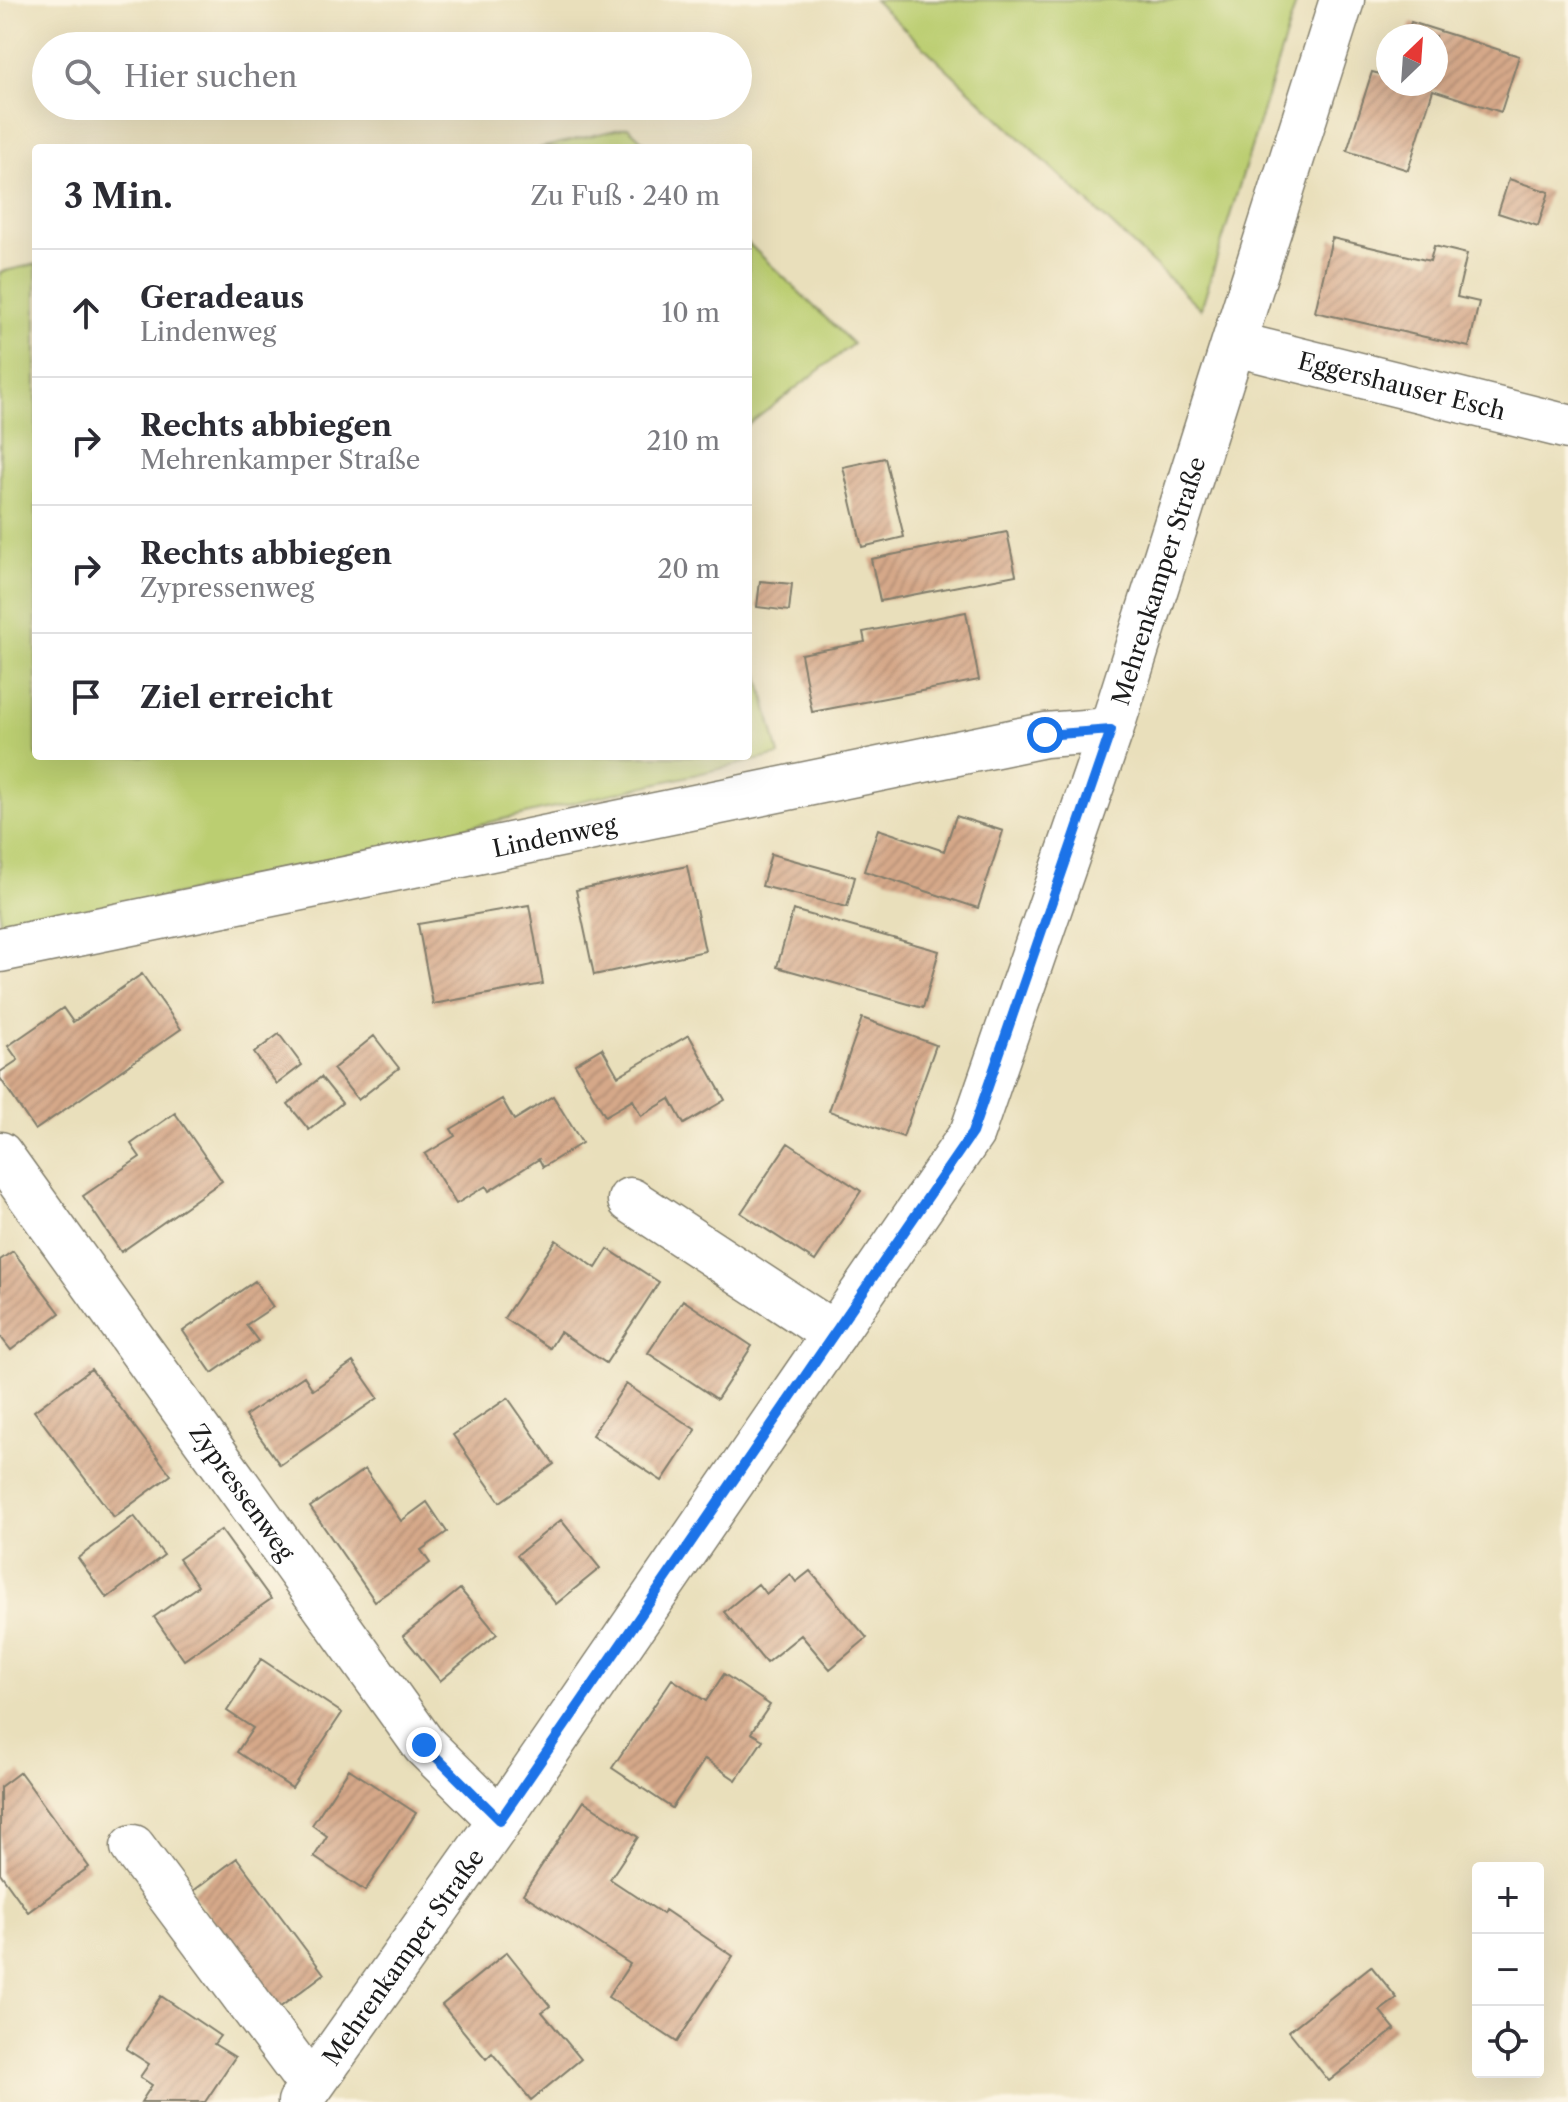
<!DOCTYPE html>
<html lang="de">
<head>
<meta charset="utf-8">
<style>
	body { margin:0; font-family:"Libre Caslon Text",serif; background:#f7f7f7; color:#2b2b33 }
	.controls { position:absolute; right:24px; bottom:24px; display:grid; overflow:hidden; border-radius:8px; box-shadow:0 8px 32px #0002 }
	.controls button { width:72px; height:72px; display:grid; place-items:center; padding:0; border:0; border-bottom:2px solid #e1e1e2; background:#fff; color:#2b2b33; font:40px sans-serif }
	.compass { position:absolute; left:1376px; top:24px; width:72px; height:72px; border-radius:50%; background:#fff; box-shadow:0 8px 32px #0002; rotate:25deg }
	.stop { position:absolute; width:24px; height:24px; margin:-18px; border:6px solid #1a73e8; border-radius:50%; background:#fff }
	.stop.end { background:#1a73e8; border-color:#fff; box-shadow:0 2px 8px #0008 }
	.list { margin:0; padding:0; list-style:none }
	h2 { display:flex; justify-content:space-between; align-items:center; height:104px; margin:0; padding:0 32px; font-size:34px }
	h2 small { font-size:26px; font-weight:400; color:#7c7c81 }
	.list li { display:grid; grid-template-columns:52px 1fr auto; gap:24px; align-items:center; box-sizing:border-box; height:128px; padding:0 32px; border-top:2px solid #e1e1e2 }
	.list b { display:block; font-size:30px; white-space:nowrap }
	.list p { margin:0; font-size:26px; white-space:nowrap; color:#7c7c81 }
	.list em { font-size:26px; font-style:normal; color:#7c7c81 }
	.icon { flex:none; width:44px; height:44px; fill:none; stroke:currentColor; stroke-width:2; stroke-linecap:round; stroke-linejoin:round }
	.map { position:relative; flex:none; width:1568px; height:2102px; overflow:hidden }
	.search { position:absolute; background:#fff; box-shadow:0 8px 32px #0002; left:32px; top:32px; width:720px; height:88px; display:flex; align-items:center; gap:20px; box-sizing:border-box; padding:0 28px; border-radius:44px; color:#7c7c81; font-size:30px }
	.panel { position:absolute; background:#fff; box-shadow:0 8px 32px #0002; left:32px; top:144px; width:720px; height:616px; border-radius:8px }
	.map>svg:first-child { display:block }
</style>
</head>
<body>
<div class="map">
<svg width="1568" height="2102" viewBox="0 0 1568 2102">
	<defs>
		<pattern id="building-hatch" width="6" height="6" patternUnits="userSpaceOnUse" patternTransform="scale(2)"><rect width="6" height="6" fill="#d5a889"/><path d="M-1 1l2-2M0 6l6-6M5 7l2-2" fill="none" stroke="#b69076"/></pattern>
	</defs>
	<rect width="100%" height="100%" fill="#fcf5e5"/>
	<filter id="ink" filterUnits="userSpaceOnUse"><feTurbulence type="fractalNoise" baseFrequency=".0125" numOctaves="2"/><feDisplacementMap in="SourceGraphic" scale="16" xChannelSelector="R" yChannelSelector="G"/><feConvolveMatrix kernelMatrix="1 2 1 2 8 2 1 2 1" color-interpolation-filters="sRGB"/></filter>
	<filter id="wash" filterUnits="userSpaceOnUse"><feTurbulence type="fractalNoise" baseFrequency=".006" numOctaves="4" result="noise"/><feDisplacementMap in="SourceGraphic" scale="32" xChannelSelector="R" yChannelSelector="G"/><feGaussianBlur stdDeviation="1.8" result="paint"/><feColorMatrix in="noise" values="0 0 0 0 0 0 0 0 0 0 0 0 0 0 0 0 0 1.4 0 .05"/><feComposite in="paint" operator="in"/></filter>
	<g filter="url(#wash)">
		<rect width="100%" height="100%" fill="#e9dfbb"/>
		<path fill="#bbce71" stroke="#6c7546" stroke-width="2" d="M874 0H1297L1201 309Z
			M628 127 650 148H539Z
			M748 243 853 344 748 425Z
			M36 264V756H748V634L779 755 189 892 0 931V272Z"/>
		<g id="blocks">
			<path fill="url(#building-hatch)" d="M1411 22 1519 56 1501 112 1433 90 1408 170 1347 151 1372 72 1388 76V84H1436V36H1406Z
				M1509 179 1549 192 1538 226 1498 213Z
				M1332 238 1430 261 1434 246 1467 254 1457 297 1479 302 1469 347 1315 312Z
				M885 458 904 537 862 547 843 467Z
				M1007 532 1016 575 880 601 871 559Z
				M760 581 792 584 789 611 757 607Z
				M966 612 979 680 812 712 801 654 865 642 863 632Z
				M956 816 1003 831 978 908 864 871 878 829 944 851Z
				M771 854 855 877 847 907 762 886Z
				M687 866 705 951 594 975 576 890Z
				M529 905 543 984 433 1004 418 924Z
				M793 910 939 951 923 1008 777 967Z
				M142 974 181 1029 35 1130 0 1078V1072L18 1060 8 1046 63 1008 73 1022Z
				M862 1018 936 1045 903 1137 829 1111Z
				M279 1034 302 1065 277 1084 254 1053Z
				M689 1035 725 1100 684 1124 670 1099 641 1116 633 1100 605 1116 575 1064 602 1048 618 1076Z
				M374 1036 399 1068 358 1100 333 1069Z
				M321 1077 342 1103 309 1130 288 1104Z
				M553 1096 582 1143 543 1167 539 1159 489 1191 486 1186 456 1204 425 1154 455 1136 451 1129 502 1099 514 1120Z
				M175 1113 222 1181 121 1252 83 1196 140 1157 131 1144Z
				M788 1143 861 1191 815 1261 741 1213Z
				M556 1240 596 1268 608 1249 659 1282 606 1363 560 1332 550 1348 504 1318Z
				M13 1251 60 1313 11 1350 0 1336V1260Z
				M255 1281 273 1307 246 1325 258 1341 212 1373 183 1331Z
				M683 1300 752 1346 717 1399 648 1353Z
				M353 1362 378 1398 280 1465 245 1416 304 1376 313 1390Z
				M91 1369 171 1475 114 1517 34 1411Z
				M626 1384 696 1430 662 1481 592 1435Z
				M508 1398 554 1464 500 1502 453 1435Z
				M365 1469 401 1521 427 1502 447 1532 421 1550 430 1563 375 1601 310 1507Z
				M134 1516 164 1555 107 1598 78 1558Z
				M561 1520 600 1568 556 1604 517 1555Z
				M221 1530 271 1599 184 1660 154 1617 198 1586 179 1559Z
				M810 1571 867 1638 830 1669 801 1635 766 1663 724 1612 758 1584 766 1594 790 1574 796 1582Z
				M460 1589 497 1634 440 1681 403 1636Z
				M261 1659 342 1713 292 1788 237 1752 253 1728 227 1711Z
				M724 1674 770 1705 751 1733 763 1740 736 1780 705 1759 672 1808 612 1768 672 1679 706 1701Z
				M349 1769 416 1813 365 1891 314 1857 327 1836 312 1825Z
				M20 1772 89 1867 28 1912 0 1873V1787Z
				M584 1801 638 1837 610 1879 663 1914 665 1910 733 1956 677 2042 608 1997 630 1964 523 1894Z
				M237 1858 324 1974 279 2008 192 1892Z
				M507 1952 550 2006 542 2012 581 2059 531 2100 492 2053 486 2059 442 2005Z
				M1371 1966 1397 1998 1380 2011 1395 2029 1329 2081 1289 2031Z
				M161 1996 220 2036 214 2044 235 2057 205 2102H141L152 2085 140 2077 149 2064 126 2049Z"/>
		</g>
	</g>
	<g filter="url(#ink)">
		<use href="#blocks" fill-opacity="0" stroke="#827e6c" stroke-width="2"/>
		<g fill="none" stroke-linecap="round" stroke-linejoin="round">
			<defs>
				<g id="minor">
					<path id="s1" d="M1235 344 1568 427"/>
					<path id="s2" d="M0 950 1045 735 1111 730"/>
					<path id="s3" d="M0 1154 424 1745 500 1820"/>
					<path d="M630 1200 834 1334"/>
					<path d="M133 1847 311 2086"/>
					<path id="s4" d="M300 2102 500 1820 972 1133 1111 730 1342 0"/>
				</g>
			</defs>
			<use href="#minor" stroke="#827e6c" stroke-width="47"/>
			<use href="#minor" stroke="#fff" stroke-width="44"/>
		</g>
	</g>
	<g fill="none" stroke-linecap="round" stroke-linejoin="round" filter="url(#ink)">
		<path stroke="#1a73e8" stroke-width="10" d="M424 1745 500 1820 972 1133 1111 730 1045 735"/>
	</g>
	<g text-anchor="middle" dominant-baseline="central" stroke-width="6" stroke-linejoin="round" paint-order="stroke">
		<g font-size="24" fill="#1c1c1c" stroke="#fcf5e5">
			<text stroke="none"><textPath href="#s1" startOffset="172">Eggershauser Esch</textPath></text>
			<text stroke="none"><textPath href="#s4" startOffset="1762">Mehrenkamper Straße</textPath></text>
			<text stroke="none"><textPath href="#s2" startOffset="566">Lindenweg</textPath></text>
			<text stroke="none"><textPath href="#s3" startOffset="416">Zypressenweg</textPath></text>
			<text stroke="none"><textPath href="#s4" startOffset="178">Mehrenkamper Straße</textPath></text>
		</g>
	</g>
</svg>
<div class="controls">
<button>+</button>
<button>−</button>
<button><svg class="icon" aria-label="locate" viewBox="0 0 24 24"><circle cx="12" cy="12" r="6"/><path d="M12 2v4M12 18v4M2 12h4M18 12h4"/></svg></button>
</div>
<svg class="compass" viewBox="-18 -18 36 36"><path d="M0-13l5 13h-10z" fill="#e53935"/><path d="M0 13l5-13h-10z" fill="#7c7c81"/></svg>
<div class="stop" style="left:1045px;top:735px"></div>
<div class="stop end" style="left:424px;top:1745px"></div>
<div class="search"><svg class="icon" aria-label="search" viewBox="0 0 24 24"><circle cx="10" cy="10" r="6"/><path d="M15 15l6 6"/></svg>Hier suchen</div>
<section class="panel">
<h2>3 Min.<small>Zu Fuß · 240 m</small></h2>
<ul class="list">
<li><svg class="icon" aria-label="ahead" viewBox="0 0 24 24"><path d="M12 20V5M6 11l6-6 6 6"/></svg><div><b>Geradeaus</b><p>Lindenweg</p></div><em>10 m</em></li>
<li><svg class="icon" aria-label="right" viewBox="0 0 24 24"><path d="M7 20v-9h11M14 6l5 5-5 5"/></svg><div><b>Rechts abbiegen</b><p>Mehrenkamper Straße</p></div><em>210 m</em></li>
<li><svg class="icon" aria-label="right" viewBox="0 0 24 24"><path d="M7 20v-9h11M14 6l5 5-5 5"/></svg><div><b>Rechts abbiegen</b><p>Zypressenweg</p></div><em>20 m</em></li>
<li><svg class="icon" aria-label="arrive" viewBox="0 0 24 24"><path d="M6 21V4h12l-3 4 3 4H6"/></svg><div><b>Ziel erreicht</b></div></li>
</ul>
</section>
</div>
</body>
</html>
